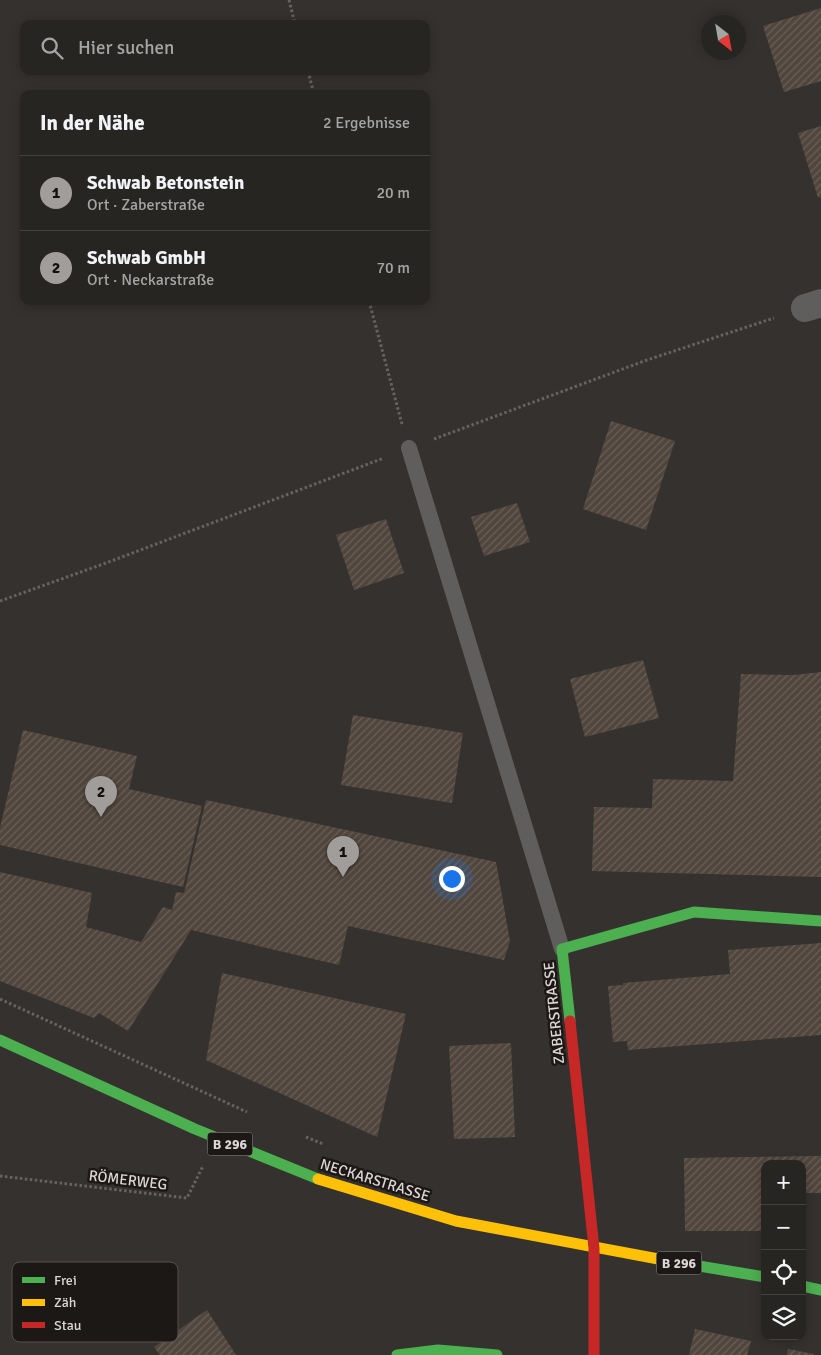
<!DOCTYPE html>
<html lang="de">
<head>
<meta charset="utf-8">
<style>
	body { margin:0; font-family:Signika,sans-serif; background:#33312f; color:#f1f3f6 }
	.controls { position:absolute; right:15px; bottom:15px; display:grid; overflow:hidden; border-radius:10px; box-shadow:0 2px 12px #0003 }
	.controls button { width:45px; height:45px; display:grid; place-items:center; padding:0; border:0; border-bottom:1px solid #434240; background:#272522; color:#f1f3f6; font:25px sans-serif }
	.compass { position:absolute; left:701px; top:15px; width:45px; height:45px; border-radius:50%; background:#272522; box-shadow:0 2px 12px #0003; rotate:149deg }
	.you { position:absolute; left:451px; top:878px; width:18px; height:18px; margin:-12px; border:4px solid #fff; border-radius:50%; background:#1a73e8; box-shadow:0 0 0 8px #1a73e833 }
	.badge { display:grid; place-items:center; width:32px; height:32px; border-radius:50%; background:#a19d9a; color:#111; font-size:16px; font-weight:700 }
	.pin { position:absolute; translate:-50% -41px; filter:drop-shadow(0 1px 2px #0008) }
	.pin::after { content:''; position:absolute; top:26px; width:18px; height:15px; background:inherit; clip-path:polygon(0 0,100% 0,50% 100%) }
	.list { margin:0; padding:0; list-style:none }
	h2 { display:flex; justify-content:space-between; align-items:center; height:65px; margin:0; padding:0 20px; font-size:21px }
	h2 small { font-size:16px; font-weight:400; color:#a4a5a5 }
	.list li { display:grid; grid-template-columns:32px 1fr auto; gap:15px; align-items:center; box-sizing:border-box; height:75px; padding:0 20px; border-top:1px solid #434240 }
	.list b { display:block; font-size:19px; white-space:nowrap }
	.list p { margin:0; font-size:16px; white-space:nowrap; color:#a4a5a5 }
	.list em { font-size:16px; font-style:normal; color:#a4a5a5 }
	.icon { flex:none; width:28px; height:28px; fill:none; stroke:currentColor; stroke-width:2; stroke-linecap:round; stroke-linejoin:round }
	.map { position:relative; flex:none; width:821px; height:1355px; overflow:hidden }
	.search { position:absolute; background:#272522; box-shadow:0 2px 12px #0003; left:20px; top:20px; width:410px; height:55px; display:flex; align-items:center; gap:12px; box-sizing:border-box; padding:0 18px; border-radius:10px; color:#a4a5a5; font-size:19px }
	.panel { position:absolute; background:#272522; box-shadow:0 2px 12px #0003; left:20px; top:90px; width:410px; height:215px; border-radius:10px }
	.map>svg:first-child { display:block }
</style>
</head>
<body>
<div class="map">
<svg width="821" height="1355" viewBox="0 0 821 1355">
	<defs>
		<pattern id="building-hatch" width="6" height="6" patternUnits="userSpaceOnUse" patternTransform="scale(1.25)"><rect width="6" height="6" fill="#51463d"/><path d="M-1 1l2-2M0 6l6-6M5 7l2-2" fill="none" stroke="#696058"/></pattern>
	</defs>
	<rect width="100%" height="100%" fill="#34312e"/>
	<path fill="url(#building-hatch)" d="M821 8V81L784 92 763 26Z
		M821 126V197L818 198 798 133Z
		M611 421 675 441 646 530 583 509Z
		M517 503 530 542 484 556 471 517Z
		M386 519 404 573 354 590 336 535Z
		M643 660 659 718 585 737 570 679Z
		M821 672V877L592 871 594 807 652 808 653 779 733 781 741 674 794 675Z
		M353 715 463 733 452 803 341 785Z
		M23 730 137 756 129 789 202 806 183 887 0 845V828Z
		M206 800 496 862 510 941 504 960 348 926 339 965 191 930 128 1031 99 1013 94 1018 0 981V872L92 893 86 927 141 942 163 907 172 910 176 892 184 893Z
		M821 943V1035L628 1050 627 1041 613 1042 608 986 623 985V983L730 974 728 950Z
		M222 973 406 1014 377 1137 206 1060Z
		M511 1043 515 1137 454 1139 449 1046Z
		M821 1156V1193H802V1164H765V1231H685L684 1158Z
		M207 1310 236 1355H160L154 1347Z
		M695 1329 751 1341 747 1355H689Z
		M788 1349 814 1354 813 1355H787Z"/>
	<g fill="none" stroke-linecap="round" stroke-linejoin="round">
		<path stroke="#666361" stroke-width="3" stroke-dasharray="2.5 2.5" stroke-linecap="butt" d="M289 0 295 24
			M308 71 314 94
			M369 301 402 424
			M434 439 647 360 774 318
			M0 601 106 563 384 458
			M0 999 247 1112
			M306 1137 323 1144
			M0 1176 187 1198 203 1166"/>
		<path stroke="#605e5c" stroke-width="16" d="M409 448 562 949"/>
		<path stroke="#605e5c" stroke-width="28" d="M805 308 821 303"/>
		<path stroke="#4caf50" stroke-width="11" d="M570 1021 562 949 694 912 821 921
			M0 1040 195 1129 318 1179
			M669 1261 765 1277
			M802 1286 821 1290
			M397 1355 438 1350 497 1355"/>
		<path stroke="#ffc107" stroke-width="11" d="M318 1179 456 1221 669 1261"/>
		<path stroke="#c62828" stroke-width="11" d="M570 1021 594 1248V1355"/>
	</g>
	<g text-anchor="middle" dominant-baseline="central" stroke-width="5" stroke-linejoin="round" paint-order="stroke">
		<g fill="#1c1816" stroke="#a29e9b" stroke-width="1">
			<rect x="207.5" y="1132.5" width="45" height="23" rx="4"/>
			<rect x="656.5" y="1251.5" width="45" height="23" rx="4"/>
		</g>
		<g font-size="14" font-weight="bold" fill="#dcd7d4">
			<text x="230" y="1144">B 296</text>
			<text x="679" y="1263">B 296</text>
		</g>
		<g font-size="15" fill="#dcd7d4" stroke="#1c1816">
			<text transform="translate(554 1013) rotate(-96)">ZABERSTRASSE</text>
			<text transform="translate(128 1180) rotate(7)">RÖMERWEG</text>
			<text transform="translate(375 1180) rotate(17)">NECKARSTRASSE</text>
		</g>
	</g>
	<rect x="12" y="1262" width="166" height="80" rx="8" fill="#1c1816" stroke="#56514f" stroke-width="1"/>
	<rect x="22" y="1277" width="23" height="6" fill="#4caf50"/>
	<rect x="22" y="1299" width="23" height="7" fill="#ffc107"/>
	<rect x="22" y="1322" width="23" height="6" fill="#c62828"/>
	<g font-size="14" fill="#dcd7d4">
		<text x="54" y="1285">Frei</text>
		<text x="54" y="1307">Zäh</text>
		<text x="54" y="1330">Stau</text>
	</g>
</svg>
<div class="controls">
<button>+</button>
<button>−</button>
<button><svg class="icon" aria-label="locate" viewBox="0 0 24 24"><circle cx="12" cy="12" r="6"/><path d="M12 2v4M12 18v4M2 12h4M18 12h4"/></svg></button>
<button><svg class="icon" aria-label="layers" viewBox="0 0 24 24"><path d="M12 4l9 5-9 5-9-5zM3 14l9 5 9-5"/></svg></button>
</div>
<svg class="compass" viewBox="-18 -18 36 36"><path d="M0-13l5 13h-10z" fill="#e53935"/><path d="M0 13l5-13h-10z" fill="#a4a5a5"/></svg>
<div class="you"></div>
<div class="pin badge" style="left:343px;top:877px">1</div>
<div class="pin badge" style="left:101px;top:817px">2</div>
<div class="search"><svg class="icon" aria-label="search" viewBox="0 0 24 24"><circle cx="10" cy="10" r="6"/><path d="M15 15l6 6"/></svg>Hier suchen</div>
<section class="panel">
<h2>In der Nähe<small>2 Ergebnisse</small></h2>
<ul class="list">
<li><span class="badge">1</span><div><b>Schwab Betonstein</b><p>Ort · Zaberstraße</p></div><em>20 m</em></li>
<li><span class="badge">2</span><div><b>Schwab GmbH</b><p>Ort · Neckarstraße</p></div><em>70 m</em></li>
</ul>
</section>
</div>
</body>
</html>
